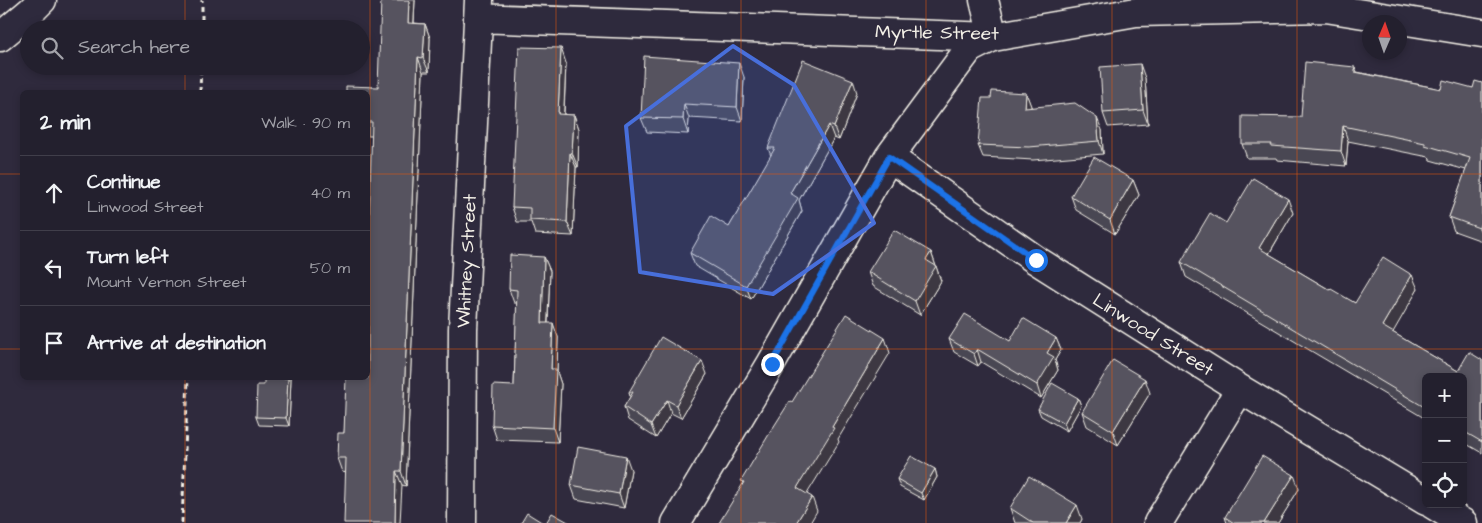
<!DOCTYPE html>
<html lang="en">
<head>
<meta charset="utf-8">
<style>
	body { margin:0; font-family:"Architects Daughter",sans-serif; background:#2b2836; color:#f1f3f6 }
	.controls { position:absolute; right:15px; bottom:15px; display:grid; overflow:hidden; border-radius:8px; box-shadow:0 2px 8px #0003 }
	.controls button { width:45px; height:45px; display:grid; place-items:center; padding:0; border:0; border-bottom:1px solid #403e4a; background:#23202e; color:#f1f3f6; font:25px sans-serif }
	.compass { position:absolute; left:1362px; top:15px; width:45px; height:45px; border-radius:50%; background:#23202e; box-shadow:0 2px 8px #0003; rotate:2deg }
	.stop { position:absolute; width:15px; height:15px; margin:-11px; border:4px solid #1a73e8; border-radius:50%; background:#fff }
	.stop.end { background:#1a73e8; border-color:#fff; box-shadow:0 1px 5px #0008 }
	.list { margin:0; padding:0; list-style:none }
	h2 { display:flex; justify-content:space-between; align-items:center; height:65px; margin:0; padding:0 20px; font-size:21px }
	h2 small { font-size:16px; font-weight:400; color:#a3a3aa }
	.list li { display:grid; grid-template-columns:32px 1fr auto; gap:15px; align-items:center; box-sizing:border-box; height:75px; padding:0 20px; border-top:1px solid #403e4a }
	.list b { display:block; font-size:19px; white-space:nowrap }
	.list p { margin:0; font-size:16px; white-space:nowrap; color:#a3a3aa }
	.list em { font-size:16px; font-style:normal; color:#a3a3aa }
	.icon { flex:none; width:28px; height:28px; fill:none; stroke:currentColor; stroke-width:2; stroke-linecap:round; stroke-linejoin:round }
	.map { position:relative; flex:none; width:1482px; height:523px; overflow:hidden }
	.search { position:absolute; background:#23202e; box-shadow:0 2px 8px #0003; left:20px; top:20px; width:350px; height:55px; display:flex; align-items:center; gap:12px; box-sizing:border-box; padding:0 18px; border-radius:28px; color:#a3a3aa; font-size:19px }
	.panel { position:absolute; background:#23202e; box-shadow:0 2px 8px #0003; left:20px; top:90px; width:350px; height:290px; border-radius:8px }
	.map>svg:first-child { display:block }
</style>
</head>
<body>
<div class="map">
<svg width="1482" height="523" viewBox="0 0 1482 523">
	<rect width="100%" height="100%" fill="#2f2a3d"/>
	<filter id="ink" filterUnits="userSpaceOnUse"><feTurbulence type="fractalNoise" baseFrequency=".02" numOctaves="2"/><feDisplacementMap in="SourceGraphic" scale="10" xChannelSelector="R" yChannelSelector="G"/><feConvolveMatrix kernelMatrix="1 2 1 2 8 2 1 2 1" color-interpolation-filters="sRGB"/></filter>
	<g filter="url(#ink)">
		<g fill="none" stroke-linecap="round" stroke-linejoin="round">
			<defs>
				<path id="minor" d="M478 18 993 37 1136 12 1326 8 1482 33
					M0 37 31 11 42 0
					M889 157 1036 260 1240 389 1426 501
					M1432 504 1463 523
					M462 523 463 329 479 0
					M676 523 771 364 889 157 969 49 993 37 984 0
					M1158 523 1240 389"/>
			</defs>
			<use href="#minor" stroke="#f4f1e8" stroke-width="31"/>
			<path stroke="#f4f1e8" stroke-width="3" stroke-dasharray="5 4" stroke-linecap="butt" d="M202 29V0
				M200 92 201 66
				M182 523 188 378"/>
			<use href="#minor" stroke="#2f2a3d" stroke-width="28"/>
		</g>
		<path fill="#4a4752" stroke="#f4f1e8" d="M415 0 414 23 425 24 430 38 429 72H423L406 486 402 485 342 472 337 458 344 433 369 223 372 136H368V92L378 87Z
			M566 63 564 115H574L579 129 578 167H576L573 236 535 234 531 222H517L512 207Z
			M1355 67 1357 72 1441 89 1473 88 1482 83V241L1454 231 1449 217 1466 170 1430 160 1429 157 1348 141 1346 166 1277 160 1276 158H1247L1242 144 1301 117Z
			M744 77 742 121 689 118 688 134 647 132 641 118Z
			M1145 78 1148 124 1108 127 1103 113Z
			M857 93 839 140 834 138 799 200 802 211 751 299 695 266 690 253 729 227 771 156 768 148Z
			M1026 93 1031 107 1102 130 1103 154 1033 160 983 157 978 145 991 98Z
			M1133 180 1139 195 1115 234 1076 210 1071 196Z
			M1293 213 1269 254 1330 290 1355 303 1418 289 1392 332 1458 371 1482 360V453L1463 442V377H1426V419L1186 277 1181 262 1226 223Z
			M931 252 941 281 920 315 873 286 868 272Z
			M544 257 550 271 548 323 558 337 557 372 561 384 558 442 497 440 492 425 514 386 517 303H514L509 289Z
			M1056 338 1061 350 1055 360 1058 370 1041 398 981 362 978 366 954 352 949 339 1010 341Z
			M707 374 681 418 671 413 656 438 628 420 624 407 630 397 629 392Z
			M291 378 289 426 259 425 256 417 264 385Z
			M1150 393 1118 445 1087 426 1082 412Z
			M1078 398 1081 406 1067 431 1041 416 1038 409Z
			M935 469 937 477 924 500 900 487 897 479Z
			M631 470 624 508 576 499 571 485Z
			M1299 489 1278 523H1227L1225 517Z
			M1010 508 1082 519 1080 523H1015Z"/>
		<path fill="#3c3942" stroke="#f4f1e8" d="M409 0H415L413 37 408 23Z
			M425 24 430 38 429 72 423 58Z
			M561 48 566 63 563 129 558 114Z
			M418 57 423 72 406 486 401 471Z
			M739 63 744 77 742 121 737 107Z
			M1140 64 1145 78 1148 124 1143 110Z
			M853 80 857 93 839 140 834 127Z
			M1026 93 1031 106 1030 120 1025 108Z
			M684 104 689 118 688 134 683 119Z
			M574 115 579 129 578 167 572 153Z
			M1097 118 1102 130 1103 154 1099 141Z
			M829 125 834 138 799 200 802 211 751 299 746 286 790 193Z
			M1343 126 1348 141 1346 166 1341 151Z
			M570 153 576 167 573 236 567 222Z
			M1133 180 1139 195 1115 234 1110 220Z
			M1288 199 1293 213 1264 262 1259 248Z
			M1482 219V235L1479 228Z
			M931 252 941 281 920 315 915 301 926 260Z
			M544 257 550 271 547 337 542 323Z
			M1412 275 1418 289 1388 341 1382 326Z
			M553 323 558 337 557 372 561 384 558 442 553 428 551 369Z
			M885 338 890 353 838 439 839 442 802 502 797 488 832 427Z
			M1056 338 1061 350 1055 360 1058 370 1041 398 1037 385 1047 353Z
			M977 349 981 362 978 366 974 354Z
			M702 361 707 374 681 418 676 405Z
			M288 378H291L289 426 286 418Z
			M1145 379 1150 393 1118 445 1113 431Z
			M1078 398 1081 406 1067 431 1064 423Z
			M667 400 671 413 656 438 651 425Z
			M626 456 631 470 624 508 619 494Z
			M935 469 937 477 924 500 921 493Z
			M396 471 402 485 400 523H395Z
			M1294 475 1299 489 1278 523H1264Z
			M812 497 817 511 810 523H796Z
			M1077 505 1082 519 1080 523H1066Z"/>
		<path fill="#56525f" stroke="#f4f1e8" d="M381 0H409L408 23 425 24 423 58 418 57 401 471H396L395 523H344L346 458H337L338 433H344L346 378H368V223H369L372 122H368V92H346V86L378 87Z
			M519 47 561 48 558 114 574 115 572 153H570L567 222 530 220V208L512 207Z
			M644 56 739 63 737 107 684 104 683 119 641 118Z
			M803 60 853 80 834 127 829 125 790 193 798 198 746 286 690 253 711 216 729 227 775 148H768Z
			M1305 62 1355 67V72L1441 89 1443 80 1473 88 1475 81 1482 83V219L1479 228 1449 217 1470 158 1425 145V143L1343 126 1341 151 1271 146 1272 144H1242V116L1301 117Z
			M1140 64 1143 110 1103 113 1100 67Z
			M992 91 1026 93 1025 108 1075 103 1097 118 1099 141 1029 147 978 145 982 98H991Z
			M1094 157 1133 180 1110 220 1071 196Z
			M1253 178 1288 199 1259 248 1330 290 1331 289 1355 303 1383 257 1412 275 1382 326 1458 371 1469 352 1482 360V442L1463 431V377H1426V408L1181 262 1210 213 1226 223Z
			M894 230 931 252 926 260 936 266 915 301 868 272Z
			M510 255 544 257 542 323H553L551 369H556L553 428 492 425 493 385 514 386 517 290 509 289Z
			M846 314 885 338 832 427 834 428 797 488 812 497 796 523H719L744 482 741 481 771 431 790 401 792 402Z
			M965 314 1010 341 1023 318 1056 338 1047 353 1054 357 1037 385 977 349 974 354 949 339Z
			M661 337 702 361 676 405 667 400 651 425 624 407 633 392H629Z
			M1113 360 1145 379 1113 431 1082 412Z
			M264 378H288L286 418 256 417 257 385H264Z
			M1052 383 1078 398 1064 423 1038 409Z
			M578 447 626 456 619 494 571 485Z
			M911 456 935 469 921 493 897 479Z
			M1262 456 1294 475 1264 523H1234L1225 517Z
			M1029 476 1077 505 1066 523H1033L1010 508Z
			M527 513 543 523H521Z
			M552 513 570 523H546Z"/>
	</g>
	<g fill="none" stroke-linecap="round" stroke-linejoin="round" filter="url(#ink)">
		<path stroke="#1a73e8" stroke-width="6" d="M772 364 889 157 1036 260"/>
	</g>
	<path fill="#486fdb" fill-opacity="0.2" stroke="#486fdb" stroke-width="4" stroke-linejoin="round" d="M733 46 794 85 874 223 773 294 640 272 626 126Z"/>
	<path fill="none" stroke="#e8590c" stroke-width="1" stroke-opacity="0.55" d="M185 0V29M370 0V523M556 0V523M741 0V523M926 0V523M1112 0V523M1297 0V523M185 66V92M0 174H22M368 174H1482M0 349H22M368 349H1482M185 378V523"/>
	<g text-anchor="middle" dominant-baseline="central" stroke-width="4" stroke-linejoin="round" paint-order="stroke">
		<g font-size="19" fill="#f4f1e8" stroke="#2f2a3d">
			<text transform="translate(937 33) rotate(1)">Myrtle Street</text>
			<text transform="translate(467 261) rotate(-87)">Whitney Street</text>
			<text transform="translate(1153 335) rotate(32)">Linwood Street</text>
		</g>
	</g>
</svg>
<div class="controls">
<button>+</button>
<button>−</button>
<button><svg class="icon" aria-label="locate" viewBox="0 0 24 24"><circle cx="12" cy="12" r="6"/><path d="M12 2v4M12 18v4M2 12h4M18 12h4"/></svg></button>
</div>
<svg class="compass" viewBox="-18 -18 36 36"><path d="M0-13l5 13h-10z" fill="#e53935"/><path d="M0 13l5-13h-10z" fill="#a3a3aa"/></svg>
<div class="stop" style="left:1036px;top:260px"></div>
<div class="stop end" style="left:772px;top:364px"></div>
<div class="search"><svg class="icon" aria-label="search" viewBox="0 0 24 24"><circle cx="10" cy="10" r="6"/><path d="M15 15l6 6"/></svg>Search here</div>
<section class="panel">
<h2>2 min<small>Walk · 90 m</small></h2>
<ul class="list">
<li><svg class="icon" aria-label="ahead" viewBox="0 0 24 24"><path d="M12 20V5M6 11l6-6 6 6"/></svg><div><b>Continue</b><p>Linwood Street</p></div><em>40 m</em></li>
<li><svg class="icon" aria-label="left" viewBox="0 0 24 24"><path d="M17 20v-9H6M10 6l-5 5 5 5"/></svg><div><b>Turn left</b><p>Mount Vernon Street</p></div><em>50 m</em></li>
<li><svg class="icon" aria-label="arrive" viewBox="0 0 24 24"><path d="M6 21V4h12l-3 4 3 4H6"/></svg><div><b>Arrive at destination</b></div></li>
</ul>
</section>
</div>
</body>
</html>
